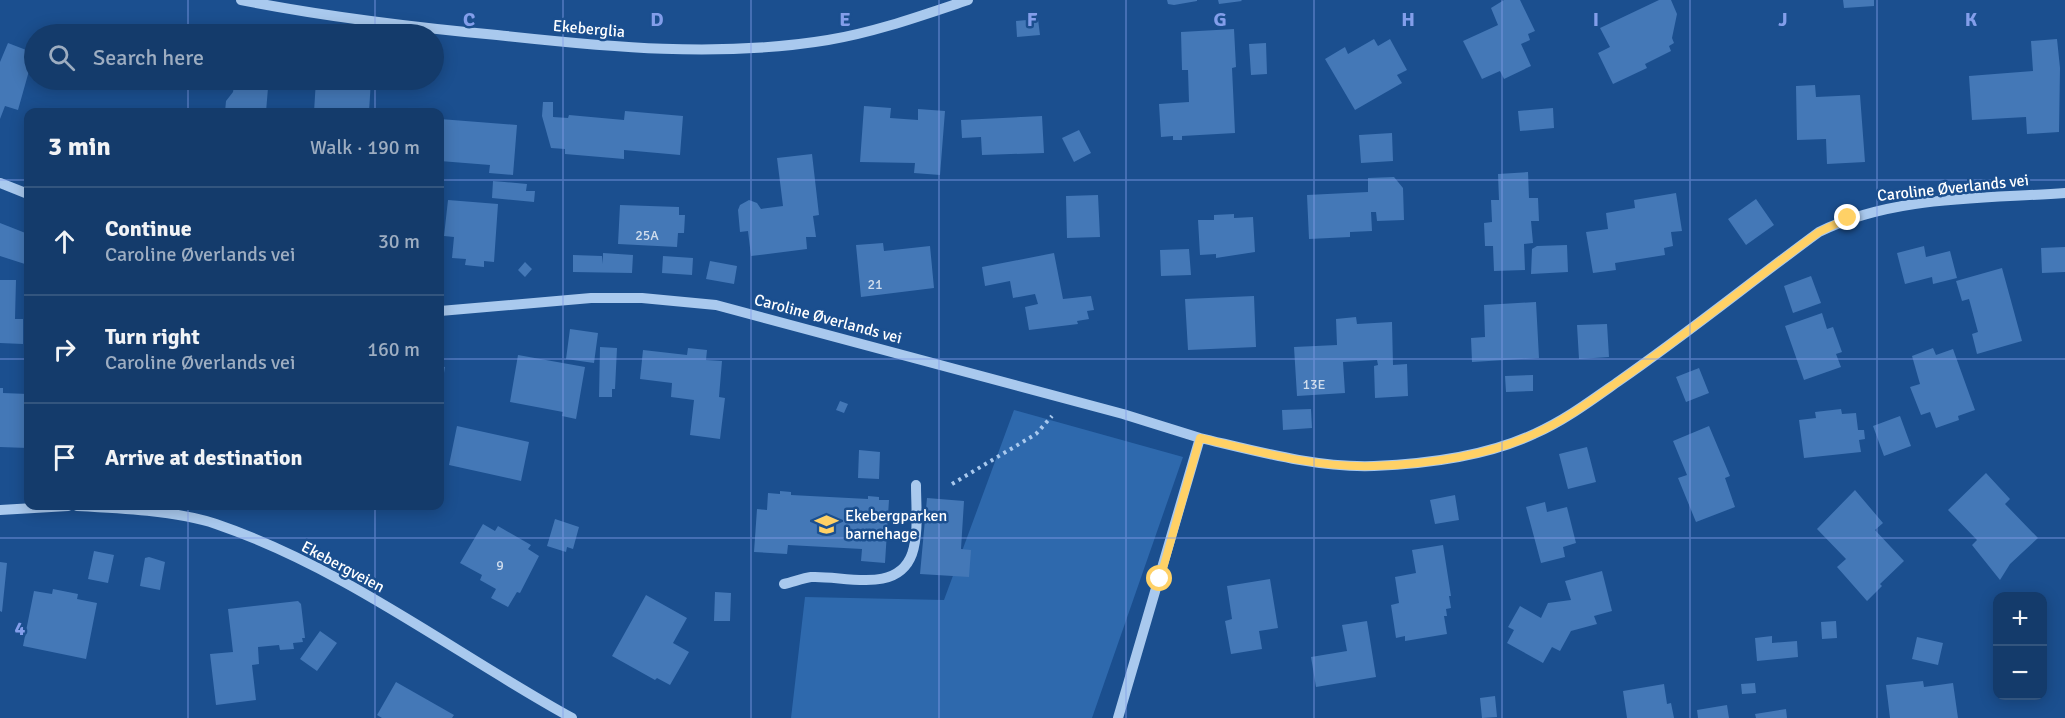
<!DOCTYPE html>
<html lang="en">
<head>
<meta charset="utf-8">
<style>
	body { margin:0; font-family:Signika,sans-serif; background:#214673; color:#f1f3f6 }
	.controls { position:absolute; right:18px; bottom:18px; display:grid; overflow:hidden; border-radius:12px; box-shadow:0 3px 15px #0003 }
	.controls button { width:54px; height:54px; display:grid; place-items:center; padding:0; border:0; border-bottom:2px solid #33557e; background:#143b6b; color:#f1f3f6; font:30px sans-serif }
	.stop { position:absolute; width:18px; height:18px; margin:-14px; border:4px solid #ffd166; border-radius:50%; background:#fff }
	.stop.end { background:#ffd166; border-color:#fff; box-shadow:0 2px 6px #0008 }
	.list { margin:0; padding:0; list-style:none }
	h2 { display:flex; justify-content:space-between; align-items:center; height:78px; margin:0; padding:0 24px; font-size:26px }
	h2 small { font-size:20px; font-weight:400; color:#9dadc1 }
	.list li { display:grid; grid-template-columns:39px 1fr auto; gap:18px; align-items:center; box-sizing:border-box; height:108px; padding:0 24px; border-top:2px solid #33557e }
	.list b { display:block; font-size:22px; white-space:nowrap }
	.list p { margin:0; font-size:20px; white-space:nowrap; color:#9dadc1 }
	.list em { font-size:20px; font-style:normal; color:#9dadc1 }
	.icon { flex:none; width:33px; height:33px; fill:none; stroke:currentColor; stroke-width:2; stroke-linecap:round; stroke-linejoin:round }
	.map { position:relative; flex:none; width:2065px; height:718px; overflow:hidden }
	.search { position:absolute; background:#143b6b; box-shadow:0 3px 15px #0003; left:24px; top:24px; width:420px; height:66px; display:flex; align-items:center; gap:15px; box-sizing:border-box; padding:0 21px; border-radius:33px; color:#9dadc1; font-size:22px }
	.panel { position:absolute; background:#143b6b; box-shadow:0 3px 15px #0003; left:24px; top:108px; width:420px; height:402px; border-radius:12px }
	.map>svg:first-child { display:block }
</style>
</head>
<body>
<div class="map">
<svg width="2065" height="718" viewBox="0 0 2065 718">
	<rect width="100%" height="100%" fill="#1b4f8f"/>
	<path fill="#2e69ad" d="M1014 410 1183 457 1092 718H791L805 597 944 600Z"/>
	<path fill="#4478b7" d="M1167 0H1197V1L1174 5 1168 4Z
		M1218 0H1241L1242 1 1219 4Z
		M1504 0H1520L1535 31 1528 34 1530 40 1521 44 1531 66 1504 79 1500 71 1482 79 1463 41 1498 25 1491 8Z
		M1659 0H1671L1677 14 1672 38 1674 43 1669 46 1671 51 1645 64 1647 68 1613 84 1598 53 1610 47 1600 28Z
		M1843 0H1874V6L1844 8Z
		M1038 19 1040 35 1017 37 1016 21Z
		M1234 29 1236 67 1232 68 1235 133 1182 136V140H1173V136L1161 137 1159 104 1189 102 1188 70H1182L1181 32Z
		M1374 39 1378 46 1390 39 1407 70 1397 75 1402 83 1355 110 1325 59 1345 47 1348 54Z
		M2057 39 2060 68 2059 132 2027 134 2026 117 1972 120 1969 76 2033 71 2031 41Z
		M8 43 34 53 18 110 5 106 0 119V62Z
		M1266 43 1267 74 1251 75 1249 44Z
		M316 80H371L369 112H314Z
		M1815 85 1816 97 1860 95 1865 162 1827 164 1826 139 1797 140 1796 86Z
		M234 86 268 88 266 112H225L226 101 233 92Z
		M543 102H553V117L568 118 569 115 624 120 625 111 683 116 680 155 624 150V159L565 154V149L551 148 542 116Z
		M864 106 891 108 890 118 918 120V109L945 111 940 175 914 173 915 163 860 162Z
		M1553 108 1554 128 1520 131 1518 111Z
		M1042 116 1044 153 982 155 981 137 962 138 961 120Z
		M440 119 517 125 513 175 489 173 490 165 440 161Z
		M1079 130 1091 153 1074 162 1062 138Z
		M1392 133 1393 161 1361 163 1359 135Z
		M812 154 819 215 813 216 816 237H806L807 249 751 256 748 231 740 232 738 210 740 205 749 200 757 203 761 209 783 206 777 158Z
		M1528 172 1529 198H1538L1539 221H1531L1533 243 1524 244 1525 270 1494 271 1493 246H1485L1484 223 1492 222 1491 200H1499L1498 174Z
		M1394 177 1403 188 1404 220 1377 221 1376 212H1371L1372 231 1350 232V237L1309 239 1307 195 1368 192V178Z
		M493 181 527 184 526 191H535L534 202 492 198Z
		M1676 193 1682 231 1671 232 1673 246 1664 248 1665 255 1615 263 1616 270 1593 273 1586 232 1608 229 1606 213 1635 208 1634 200Z
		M1098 195 1100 237 1067 238 1066 196Z
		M1756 199 1774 225 1746 245 1728 219Z
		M448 200 498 204 494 262 484 261V267L465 265 466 259 452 258 454 237 444 236Z
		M620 205 679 207V215H685L684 233H678L677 247 618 244Z
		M1234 214V218L1253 217 1255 252 1216 258V254L1200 255 1198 220H1214V215Z
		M0 223 28 234V265L0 256Z
		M883 243 884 251 930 246 934 288 861 297 856 245Z
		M1567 245 1568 272 1531 274 1532 249 1537 246Z
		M1924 246 1926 257 1950 251 1957 278 1933 284 1932 277 1905 284 1897 253Z
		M2065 247V272L2042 273 2041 248Z
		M1189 249 1191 275 1161 276 1160 250Z
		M603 253 633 255 632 273 573 272V255L602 256 603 264Z
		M1054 253 1063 299 1091 296 1094 310 1087 311 1089 319 1077 321 1078 324 1029 330 1025 307 1038 304 1035 294 1013 298 1010 281 985 286 982 267Z
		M663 256 693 258 692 275 662 273Z
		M710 261 737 266 734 284 706 279Z
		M525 262 532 269 525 277 518 270Z
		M2002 268 2022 341 1977 354 1972 334 1978 332 1969 299 1962 301 1956 281Z
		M1811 276 1821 303 1793 313 1784 286Z
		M0 280H16L15 319H23V344L0 343Z
		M1254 296 1256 347 1188 350 1185 299Z
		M1536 302 1539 358 1472 362 1471 338 1485 337 1484 305Z
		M1822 313 1827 329 1833 327 1842 352 1836 354 1841 367 1804 380 1785 326Z
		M1356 317 1357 324 1392 322 1393 365 1407 364 1408 396 1375 398 1374 366 1378 365 1377 360 1343 362 1345 393 1297 396 1294 347 1337 345 1336 319Z
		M1607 324 1609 357 1579 359 1577 325Z
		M570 329 598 333 594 363 566 359Z
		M600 347 617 348 615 389H612V397H599Z
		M688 348 707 350 706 360 722 361 719 397 725 398 720 439 690 435 694 400 671 397 672 383 640 379 643 350 687 355Z
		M1933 348 1936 355 1953 349 1975 410 1958 416 1959 420 1936 428 1930 412 1921 415 1910 387 1920 384 1912 356Z
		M518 355 585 367 576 419 562 416 563 412 510 402Z
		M440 366 445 367 441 391H440Z
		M1699 368 1709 393 1686 402 1676 377Z
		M1533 375V391L1506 392 1505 376Z
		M0 388H3V393L28 394V448L0 447Z
		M840 401 848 404 844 413 836 410Z
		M1311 409 1312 428 1283 430 1282 410Z
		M1841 409 1842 414 1856 413 1858 430H1864L1865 439 1859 440 1861 452 1804 458 1799 420 1816 418 1815 412Z
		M1900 416 1911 446 1884 456 1873 426Z
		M457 426 529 442 521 481 449 465Z
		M1709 426 1730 476 1725 478 1735 507 1696 522 1678 478 1687 475 1673 441Z
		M1587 447 1596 482 1568 489 1559 454Z
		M859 450 880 452 879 479 858 478Z
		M1986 473 2010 499 2005 504 2038 538 2010 564 2000 580 1972 545 1977 540 1948 510Z
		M1855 490 1883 523 1875 530 1904 561 1880 584 1882 586 1867 601 1837 567 1846 559 1817 529Z
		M780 491 791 492V495L868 499V496L879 497V500H889L885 563 861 561 862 549 788 545 787 554 754 552 757 509 767 510 768 493 780 494Z
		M1455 495 1459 520 1435 524 1430 500Z
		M927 498 964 501 961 549 971 550 969 577 920 574Z
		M1545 502 1547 512 1567 507 1576 543 1563 547 1565 557 1541 563 1526 507Z
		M555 519 579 527 573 549 567 547 566 552 547 546Z
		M483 524 495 531 498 526 531 545 528 549 539 556 520 593 517 592 508 607 491 598 496 589 480 580 482 575 460 563Z
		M1443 545 1451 596H1449L1451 608 1446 609 1447 616H1444L1447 634 1405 641V636L1396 638 1391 605 1399 603 1395 577 1416 573 1412 550Z
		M94 551 114 555 108 583 88 579Z
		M149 557 165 562 160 590 140 586 145 558Z
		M0 562 7 563 2 612 0 611Z
		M1602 571 1612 611 1594 616 1597 624 1571 631 1560 651 1552 647 1543 663 1507 643 1514 630 1508 627 1520 606 1541 618 1548 603 1571 600 1565 581Z
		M1270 579 1278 628 1259 631 1262 649 1231 654 1225 621 1232 619 1227 586Z
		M53 589 78 594 77 599 97 603 86 659 23 646 34 591 52 594Z
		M715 592 731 593 730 621H714Z
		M646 595 687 618 673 643 689 652 670 685 657 678 655 680 612 656Z
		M298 601 301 604 305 638H302L303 642 293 643 294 649 280 650 279 645 258 647 259 664 252 665 256 700 216 705 210 654 233 652 228 609Z
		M1367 621 1376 677 1316 687 1311 657 1347 651 1342 625Z
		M1836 621 1837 638 1822 639 1821 622Z
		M320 631 337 643 317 671 300 659Z
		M1772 636V643L1797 641 1798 657 1757 661 1755 638Z
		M1917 637 1943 643 1938 665 1912 659Z
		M1923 681 1924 687 1953 683 1958 718H1890L1886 685Z
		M396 682 454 715 452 718H382L377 715Z
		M1755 683 1756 693 1742 694 1741 684Z
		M1664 684 1667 704 1671 703 1674 718H1627L1623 691Z
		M1495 696 1497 717 1482 718 1480 698Z
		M1727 705 1729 718H1698L1697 710Z
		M1786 709 1787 718H1756L1755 714Z"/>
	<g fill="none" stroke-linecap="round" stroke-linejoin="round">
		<path stroke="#a9c9ee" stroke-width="4" stroke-dasharray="3 4.5" stroke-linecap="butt" d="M952 484 1036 434 1052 416"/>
		<path stroke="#a9c9ee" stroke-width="10" d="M241 0C326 17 411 27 497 35 607 47 719 58 828 40 876 32 923 15 968 0
			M0 183 28 194
			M440 311 591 298H642L716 305 1123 414 1200 438
			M77 506C118 508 178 511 216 524 345 568 454 653 572 718
			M0 510 68 506
			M784 584C793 582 803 578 811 577 843 575 897 595 912 554 919 533 916 507 916 485
			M1118 718 1200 438C1256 451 1316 468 1374 466 1426 464 1487 456 1534 434 1564 421 1592 400 1619 381 1687 334 1752 281 1819 232 1894 195 1983 199 2065 193"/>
	</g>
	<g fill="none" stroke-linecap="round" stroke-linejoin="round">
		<path stroke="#ffd166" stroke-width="8" d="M1160 579 1200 438C1256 451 1316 468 1374 466 1426 464 1487 456 1534 434 1564 421 1592 400 1619 381 1687 334 1752 281 1819 232L1848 218"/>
	</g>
	<path fill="none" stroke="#839eea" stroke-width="1.5" stroke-opacity="0.55" d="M188 0V34M375 0V34M563 0V718M751 0V718M939 0V718M1126 0V718M1314 0V718M1502 0V718M1690 0V718M1877 0V718M188 80V112M375 80V112M0 180H28M440 180H2065M0 359H28M440 359H2065M188 506V718M375 506V718M0 538H2065"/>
	<defs>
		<symbol id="school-bare" viewBox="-9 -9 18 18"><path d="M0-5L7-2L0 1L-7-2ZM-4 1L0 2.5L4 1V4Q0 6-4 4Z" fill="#ffd166" stroke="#1b4f8f" stroke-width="2.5" paint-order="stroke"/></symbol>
	</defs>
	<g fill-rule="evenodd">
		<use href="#school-bare" x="810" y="508" width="33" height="33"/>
	</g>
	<g text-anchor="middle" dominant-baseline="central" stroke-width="5" stroke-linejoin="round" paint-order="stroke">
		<g font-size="14" fill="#d0dded">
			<text x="647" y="235">25A</text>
			<text x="875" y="284">21</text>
			<text x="1314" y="384">13E</text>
			<text x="500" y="565">9</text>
		</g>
		<g font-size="16" fill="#fff" stroke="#1b4f8f">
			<text transform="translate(589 29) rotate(5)">Ekeberglia</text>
			<text transform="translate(1953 188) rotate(-6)">Caroline Øverlands vei</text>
			<text transform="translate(828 319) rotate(15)">Caroline Øverlands vei</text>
			<text transform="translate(343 567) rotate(28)">Ekebergveien</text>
		</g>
		<g font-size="16" fill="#fff" stroke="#1b4f8f" text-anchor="start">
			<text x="845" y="516">Ekebergparken<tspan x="845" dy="18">barnehage</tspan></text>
		</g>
	</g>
	<g font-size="20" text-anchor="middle" font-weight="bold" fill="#839eea" stroke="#1b4f8f" stroke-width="5" stroke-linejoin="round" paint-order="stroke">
		<text x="469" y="26">C</text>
		<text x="657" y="26">D</text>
		<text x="845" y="26">E</text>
		<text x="1032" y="26">F</text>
		<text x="1220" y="26">G</text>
		<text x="1408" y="26">H</text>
		<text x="1596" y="26">I</text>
		<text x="1783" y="26">J</text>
		<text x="1971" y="26">K</text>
		<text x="20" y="635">4</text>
	</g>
</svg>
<div class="controls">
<button>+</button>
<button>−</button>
</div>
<div class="stop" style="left:1160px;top:579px"></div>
<div class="stop end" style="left:1848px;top:218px"></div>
<div class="search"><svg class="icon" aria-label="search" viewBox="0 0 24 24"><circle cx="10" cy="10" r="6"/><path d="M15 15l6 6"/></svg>Search here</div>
<section class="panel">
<h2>3 min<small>Walk · 190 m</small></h2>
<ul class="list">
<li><svg class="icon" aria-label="ahead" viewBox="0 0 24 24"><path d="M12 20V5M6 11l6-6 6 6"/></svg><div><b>Continue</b><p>Caroline Øverlands vei</p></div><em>30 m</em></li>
<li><svg class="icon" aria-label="right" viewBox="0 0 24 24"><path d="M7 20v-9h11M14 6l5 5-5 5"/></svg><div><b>Turn right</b><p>Caroline Øverlands vei</p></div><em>160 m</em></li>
<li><svg class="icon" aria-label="arrive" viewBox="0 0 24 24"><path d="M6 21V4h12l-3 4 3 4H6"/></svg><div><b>Arrive at destination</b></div></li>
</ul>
</section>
</div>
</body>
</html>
